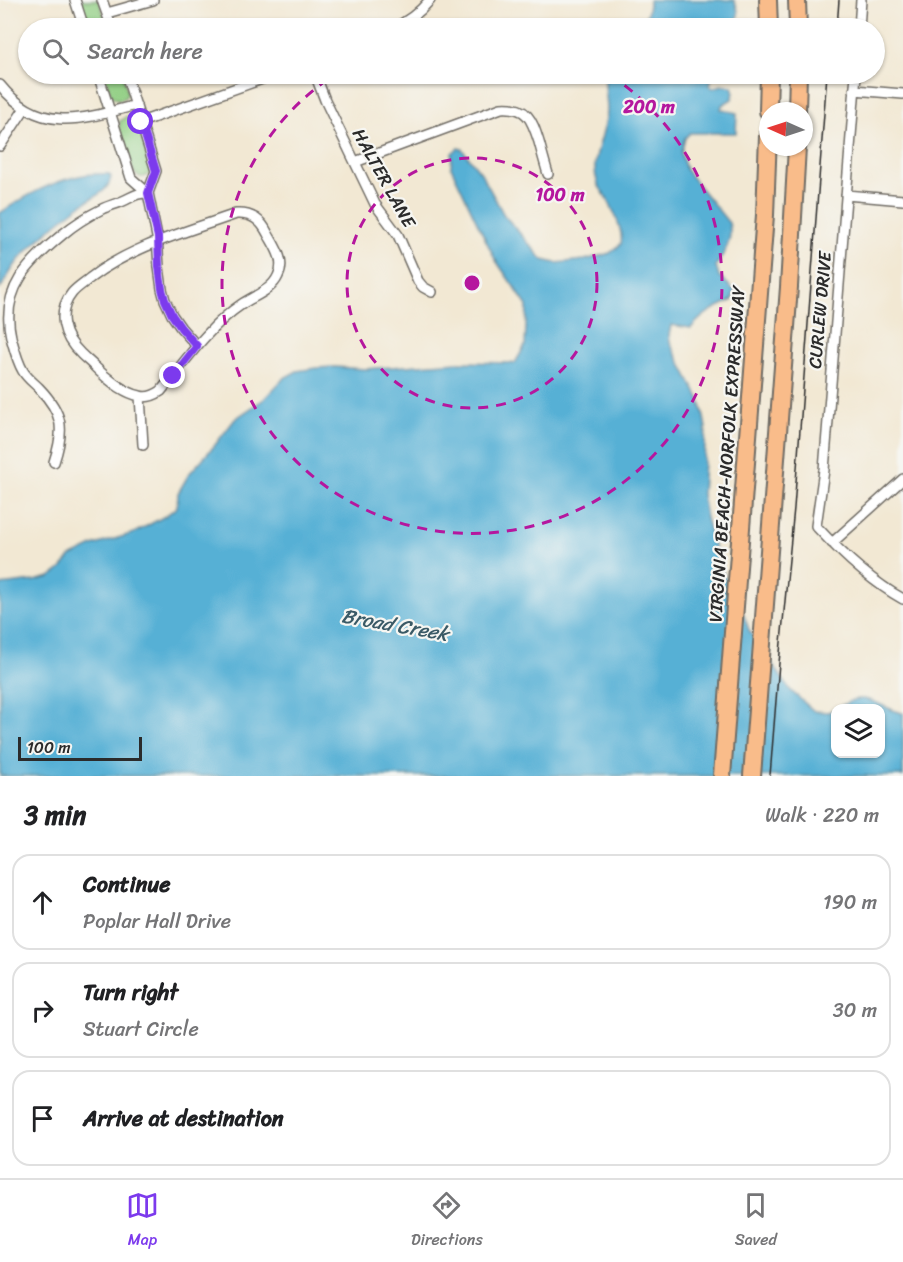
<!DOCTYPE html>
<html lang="en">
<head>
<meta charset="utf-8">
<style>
	body { margin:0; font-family:Sriracha,sans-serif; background:#f6f6f6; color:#202124 }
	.controls { position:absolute; right:18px; bottom:18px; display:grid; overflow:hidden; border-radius:12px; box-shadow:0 2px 4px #0004 }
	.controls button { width:54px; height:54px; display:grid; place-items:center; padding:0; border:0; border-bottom:2px solid #e0e0e0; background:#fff; color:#202124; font:30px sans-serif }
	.compass { position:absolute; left:759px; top:102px; width:54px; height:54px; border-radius:50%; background:#fff; box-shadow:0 2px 4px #0004; rotate:273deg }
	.scale { position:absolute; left:18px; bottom:15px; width:124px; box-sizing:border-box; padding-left:6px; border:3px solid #2b2b2b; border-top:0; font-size:16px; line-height:21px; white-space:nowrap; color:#2b2b2b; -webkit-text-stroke:4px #f6f6f2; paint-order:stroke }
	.stop { position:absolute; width:18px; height:18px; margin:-14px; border:4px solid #7c3aed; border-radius:50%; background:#fff }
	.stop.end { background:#7c3aed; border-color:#fff; box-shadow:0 2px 6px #0008 }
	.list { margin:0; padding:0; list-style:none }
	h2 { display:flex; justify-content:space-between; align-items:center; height:78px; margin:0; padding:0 24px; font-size:26px }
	h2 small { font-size:20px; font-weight:400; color:#757577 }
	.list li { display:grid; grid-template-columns:39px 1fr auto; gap:18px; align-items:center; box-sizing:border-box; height:96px; margin:0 12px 12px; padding:0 12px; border:2px solid #e0e0e0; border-radius:18px }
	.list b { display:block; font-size:22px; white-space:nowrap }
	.list p { margin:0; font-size:20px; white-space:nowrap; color:#757577 }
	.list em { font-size:20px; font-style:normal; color:#757577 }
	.icon { flex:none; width:33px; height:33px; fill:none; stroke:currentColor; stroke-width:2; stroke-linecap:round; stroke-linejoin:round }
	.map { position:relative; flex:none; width:903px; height:776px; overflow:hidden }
	.search { position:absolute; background:#fff; box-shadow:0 2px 4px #0004; left:18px; right:18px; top:18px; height:66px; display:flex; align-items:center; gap:15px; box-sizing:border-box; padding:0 21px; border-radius:33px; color:#757577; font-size:22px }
	.sheet { height:402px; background:#fff }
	nav { display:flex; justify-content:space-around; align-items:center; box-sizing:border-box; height:84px; border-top:2px solid #e0e0e0; background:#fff; font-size:16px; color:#757577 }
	nav a { display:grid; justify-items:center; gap:3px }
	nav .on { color:#7c3aed }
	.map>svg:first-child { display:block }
</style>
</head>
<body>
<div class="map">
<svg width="903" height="776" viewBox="0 0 903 776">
	<rect width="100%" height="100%" fill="#f6f6f2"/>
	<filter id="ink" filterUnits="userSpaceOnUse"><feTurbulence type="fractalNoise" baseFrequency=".0167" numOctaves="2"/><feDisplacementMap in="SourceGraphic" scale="12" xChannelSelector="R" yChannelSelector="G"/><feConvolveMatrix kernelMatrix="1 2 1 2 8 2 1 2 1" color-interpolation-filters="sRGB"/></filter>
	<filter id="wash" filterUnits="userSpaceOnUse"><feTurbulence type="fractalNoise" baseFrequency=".008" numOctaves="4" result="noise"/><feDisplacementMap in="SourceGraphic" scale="24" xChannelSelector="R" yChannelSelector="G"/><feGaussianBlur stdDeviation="1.35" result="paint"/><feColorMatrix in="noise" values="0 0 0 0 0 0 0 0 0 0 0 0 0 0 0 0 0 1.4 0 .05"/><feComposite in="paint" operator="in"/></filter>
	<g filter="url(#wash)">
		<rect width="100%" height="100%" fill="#f2e8d3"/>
		<path fill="#92cf84" stroke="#5e7d58" stroke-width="1.5" d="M80 0H99L108 28H89Z
			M104 74H123L128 94 124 98 119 100 111 96Z
			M127 116H131L136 119 151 168C150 177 141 180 134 173L119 128 120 121Z"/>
		<path fill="#57b0d5" stroke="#416e80" stroke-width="1.5" d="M649 0H734C740 13 739 15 734 28H634C645 19 649 16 649 0Z
			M605 74H715L712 76 710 86 713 88 722 85 732 86 734 93 732 99 722 105 721 109 737 113 736 133H690L685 138 681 153 686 170 729 223C733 241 725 251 716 266L719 276 734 290 733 300C715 308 704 313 691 328L671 325 669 335 670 343 699 398 703 412 706 428 702 494 706 518 719 563 736 602 744 615 749 630 791 691 814 711 828 712 836 709V754H880V708H836C842 706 848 702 853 700 871 695 886 710 903 713V776H0V585L34 581 50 577 61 569 70 557 95 545 134 533 165 516 177 507 178 493 189 474 215 445 235 419 264 399 284 378 297 371 316 368 335 367 365 369 458 362 515 363 525 346 527 306 495 259 476 220 451 167 452 153 458 148 462 149 481 173 504 215 543 260 556 263 585 260 610 253 621 244C624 230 611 204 603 192 601 189 599 187 598 184 588 159 606 136 607 111 607 98 604 86 605 74Z
			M99 174H109L111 177C108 193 94 196 81 205 61 219 34 242 18 261 11 270 6 280 0 289V213C22 198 49 183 75 177 82 175 91 174 99 174Z"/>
	</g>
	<g filter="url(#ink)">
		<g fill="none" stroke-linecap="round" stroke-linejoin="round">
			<defs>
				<path id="minor" d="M75 0 84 28
					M102 0 112 28
					M107 13 153 0
					M393 28C408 22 419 13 430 0
					M859 28 861 0
					M98 74 131 178 148 193
					M126 74 156 171 148 193 157 237 159 267 162 289 165 300 172 315 181 328 197 346
					M315 74 325 100 375 204 398 235 418 281 423 287 432 292
					M856 74 824 470 816 526C841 553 870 581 903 599
					M0 85C40 135 84 119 136 105
					M854 90 903 94
					M141 122 276 74
					M0 146 25 108
					M355 162 501 108C528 106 532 120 539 142 542 153 545 164 548 174
					M846 195 903 200
					M236 214C252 213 261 220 268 234 275 247 286 261 278 276 272 290 254 296 242 304 209 326 186 360 161 391 155 395 147 398 140 396 124 393 105 377 94 366 90 362 85 358 81 354 63 337 56 313 72 293 77 287 84 283 90 278 132 246 186 232 236 214Z
					M140 396 143 445
					M54 462C65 429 63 413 39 388 33 382 27 378 23 371 17 361 14 348 11 337 0 289 29 262 63 234 75 224 88 216 102 209 108 206 116 204 123 201 134 196 136 193 148 193
					M832 543 903 479"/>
				<path id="motorway" d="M768 0 769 28
					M797 0 798 28
					M768 111 769 74
					M797 111 798 74
					M722 776 765 215 768 135
					M752 776 789 287 797 147"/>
			</defs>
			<use href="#minor" stroke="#716d66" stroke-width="12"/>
			<use href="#motorway" stroke="#716d66" stroke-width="20"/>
			<use href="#minor" stroke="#fff" stroke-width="9"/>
			<use href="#motorway" stroke="#f9bc8a" stroke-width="16"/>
			<path stroke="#2b2b2b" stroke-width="1.5" d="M837 28 839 0
				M770 776 779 663 794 508 827 74"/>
		</g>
	</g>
	<g fill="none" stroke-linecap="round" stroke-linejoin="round" filter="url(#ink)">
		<path stroke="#7c3aed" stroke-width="8" d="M141 122 156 171 148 193 158 237 159 267 162 289 165 300 172 315 181 328 197 346 173 376"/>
	</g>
	<g fill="none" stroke="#b5179e" stroke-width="3" stroke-dasharray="10 8">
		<circle cx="472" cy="283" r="125"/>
		<path d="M610 75A250 250 0 1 1 334 75"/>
	</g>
	<g text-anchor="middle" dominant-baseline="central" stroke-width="4.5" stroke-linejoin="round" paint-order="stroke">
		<g font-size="18" fill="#2b2b2b" stroke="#f6f6f2">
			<text transform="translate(384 178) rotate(61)">HALTER LANE</text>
			<text transform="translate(820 310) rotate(-85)">CURLEW DRIVE</text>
			<text transform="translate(727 454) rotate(-86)">VIRGINIA BEACH-NORFOLK EXPRESSWAY</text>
		</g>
		<g font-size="20" font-style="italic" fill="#3a5a66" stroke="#f6f6f2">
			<text transform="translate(395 625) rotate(10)">Broad Creek</text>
		</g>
	</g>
	<circle cx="472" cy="283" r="9" fill="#b5179e" stroke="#f6f6f2" stroke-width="3"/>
	<g font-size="18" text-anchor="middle" font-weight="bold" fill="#b5179e" stroke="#f6f6f2" stroke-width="4.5" stroke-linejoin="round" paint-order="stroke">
		<text x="649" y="113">200 m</text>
		<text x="560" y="201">100 m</text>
	</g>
</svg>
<div class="controls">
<button><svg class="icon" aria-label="layers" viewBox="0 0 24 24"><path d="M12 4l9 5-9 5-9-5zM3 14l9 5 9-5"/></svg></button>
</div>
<svg class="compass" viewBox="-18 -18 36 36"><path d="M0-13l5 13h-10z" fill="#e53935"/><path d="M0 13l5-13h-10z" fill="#757577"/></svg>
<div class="scale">100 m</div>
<div class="stop" style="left:141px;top:122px"></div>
<div class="stop end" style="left:173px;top:376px"></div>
<div class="search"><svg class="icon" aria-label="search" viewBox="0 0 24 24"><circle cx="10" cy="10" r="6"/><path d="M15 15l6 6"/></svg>Search here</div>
</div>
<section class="sheet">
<h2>3 min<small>Walk · 220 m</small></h2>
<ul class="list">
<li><svg class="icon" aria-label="ahead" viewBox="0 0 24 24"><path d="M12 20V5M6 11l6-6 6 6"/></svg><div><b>Continue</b><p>Poplar Hall Drive</p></div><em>190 m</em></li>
<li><svg class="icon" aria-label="right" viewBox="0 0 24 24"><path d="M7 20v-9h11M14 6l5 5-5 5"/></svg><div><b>Turn right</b><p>Stuart Circle</p></div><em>30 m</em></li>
<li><svg class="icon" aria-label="arrive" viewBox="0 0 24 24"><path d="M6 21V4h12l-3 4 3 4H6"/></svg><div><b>Arrive at destination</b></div></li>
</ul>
</section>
<nav>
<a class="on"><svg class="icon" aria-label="map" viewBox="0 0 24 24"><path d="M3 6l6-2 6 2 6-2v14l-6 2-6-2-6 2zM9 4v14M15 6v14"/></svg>Map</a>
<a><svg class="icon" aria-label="directions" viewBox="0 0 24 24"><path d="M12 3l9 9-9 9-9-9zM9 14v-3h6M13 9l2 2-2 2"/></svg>Directions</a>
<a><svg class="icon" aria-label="saved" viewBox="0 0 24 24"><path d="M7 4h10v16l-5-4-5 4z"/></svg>Saved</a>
</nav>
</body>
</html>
